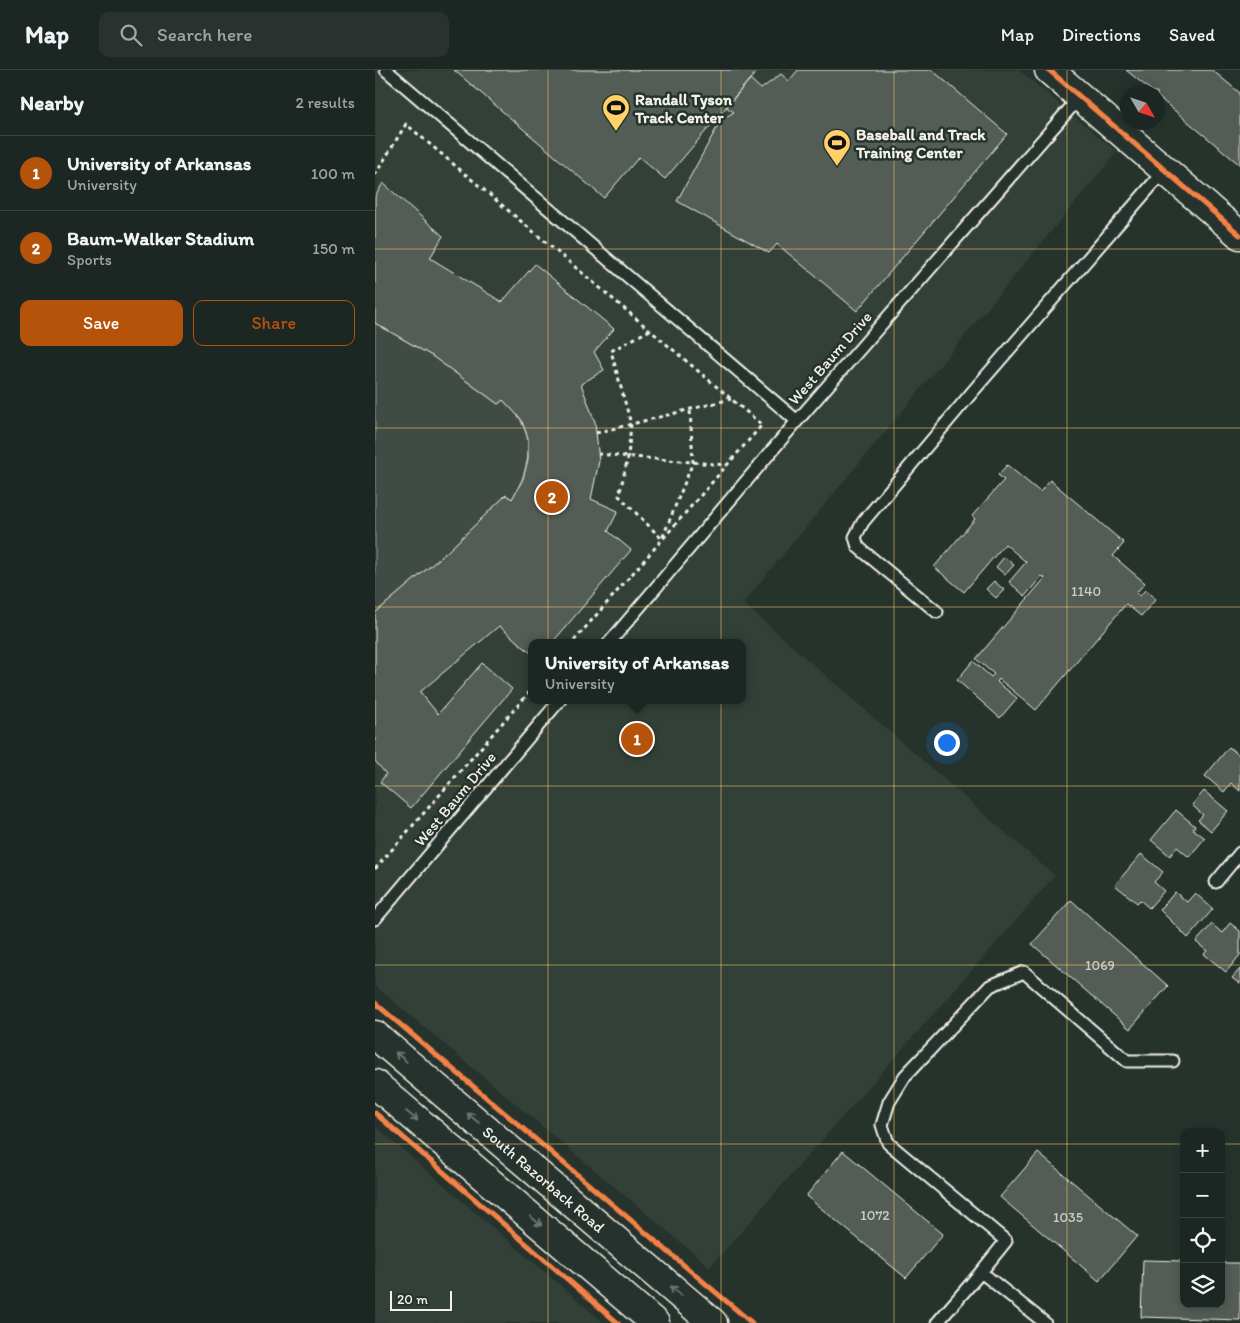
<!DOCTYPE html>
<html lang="en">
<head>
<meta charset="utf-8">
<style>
	body { margin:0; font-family:Itim,sans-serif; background:#29322f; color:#f1f3f6 }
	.controls { position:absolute; right:15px; bottom:15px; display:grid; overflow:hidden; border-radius:10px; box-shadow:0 2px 8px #0003 }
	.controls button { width:45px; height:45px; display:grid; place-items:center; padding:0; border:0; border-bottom:1px solid #3a4340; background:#1c2622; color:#f1f3f6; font:25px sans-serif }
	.compass { position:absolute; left:745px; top:15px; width:45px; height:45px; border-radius:50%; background:#1c2622; box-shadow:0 2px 8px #0003; rotate:129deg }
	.scale { position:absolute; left:15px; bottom:12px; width:62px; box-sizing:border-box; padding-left:5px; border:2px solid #f4f1e8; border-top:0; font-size:14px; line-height:18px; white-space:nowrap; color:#f4f1e8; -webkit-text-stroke:4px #26332d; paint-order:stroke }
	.you { position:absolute; left:571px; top:672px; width:18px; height:18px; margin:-12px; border:4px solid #fff; border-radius:50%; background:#1a73e8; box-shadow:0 0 0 8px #1a73e833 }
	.badge { display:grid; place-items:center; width:32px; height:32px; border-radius:50%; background:#b45309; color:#fff; font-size:16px; font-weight:700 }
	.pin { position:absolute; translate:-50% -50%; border:2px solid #fff; box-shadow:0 1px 5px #0006 }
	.popup { position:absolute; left:153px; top:569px; width:218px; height:65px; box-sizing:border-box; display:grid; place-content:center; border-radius:10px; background:#1c2622; filter:drop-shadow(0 1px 4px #0005); font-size:16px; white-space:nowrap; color:#a0a5a5 }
	.popup b { font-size:19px; color:#f1f3f6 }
	.popup::after { content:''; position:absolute; left:50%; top:100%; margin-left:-10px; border:10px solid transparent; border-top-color:#1c2622 }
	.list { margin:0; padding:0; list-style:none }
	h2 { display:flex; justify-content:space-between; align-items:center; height:65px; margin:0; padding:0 20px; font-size:21px }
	h2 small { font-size:16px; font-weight:400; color:#a0a5a5 }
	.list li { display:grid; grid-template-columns:32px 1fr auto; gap:15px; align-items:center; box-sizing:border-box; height:75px; padding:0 20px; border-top:1px solid #3a4340 }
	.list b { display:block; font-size:19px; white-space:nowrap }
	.list p { margin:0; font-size:16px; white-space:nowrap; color:#a0a5a5 }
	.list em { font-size:16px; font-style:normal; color:#a0a5a5 }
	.actions { display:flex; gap:10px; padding:15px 20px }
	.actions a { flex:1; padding:11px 0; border:1px solid #b45309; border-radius:10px; text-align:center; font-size:18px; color:#b45309 }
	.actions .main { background:#b45309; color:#fff }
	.icon { flex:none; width:28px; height:28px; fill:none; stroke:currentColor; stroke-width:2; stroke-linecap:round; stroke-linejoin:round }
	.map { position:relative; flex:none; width:865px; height:1253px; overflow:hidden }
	header { display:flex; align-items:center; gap:30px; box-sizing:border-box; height:70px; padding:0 25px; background:#1c2622; border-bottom:1px solid #3a4340 }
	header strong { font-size:24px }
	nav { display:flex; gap:28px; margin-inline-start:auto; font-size:18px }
	.search { width:350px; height:45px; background:#29322f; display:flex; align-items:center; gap:12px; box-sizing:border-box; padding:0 18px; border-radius:10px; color:#a0a5a5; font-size:19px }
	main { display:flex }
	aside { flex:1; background:#1c2622 }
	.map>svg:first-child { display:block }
</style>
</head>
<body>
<header>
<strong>Map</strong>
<div class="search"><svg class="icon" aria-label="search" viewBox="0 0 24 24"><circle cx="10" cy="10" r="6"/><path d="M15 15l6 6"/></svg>Search here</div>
<nav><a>Map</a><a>Directions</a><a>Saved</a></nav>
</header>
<main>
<aside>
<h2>Nearby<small>2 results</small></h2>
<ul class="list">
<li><span class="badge">1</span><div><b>University of Arkansas</b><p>University</p></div><em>100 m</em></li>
<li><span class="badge">2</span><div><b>Baum-Walker Stadium</b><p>Sports</p></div><em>150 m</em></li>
</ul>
<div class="actions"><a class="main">Save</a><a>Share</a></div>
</aside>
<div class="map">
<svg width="865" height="1253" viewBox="0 0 865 1253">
	<rect width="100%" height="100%" fill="#26332d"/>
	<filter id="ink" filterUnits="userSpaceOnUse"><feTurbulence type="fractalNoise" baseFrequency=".02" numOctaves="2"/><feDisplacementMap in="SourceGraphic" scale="10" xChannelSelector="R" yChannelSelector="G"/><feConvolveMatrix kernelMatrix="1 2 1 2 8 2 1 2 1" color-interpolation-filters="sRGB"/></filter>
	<g filter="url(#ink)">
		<path fill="#333f39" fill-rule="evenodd" d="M0 0H644L742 82 368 533 680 806 335 1197 0 916ZM157 573H367V630H157Z
			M0 1056 229 1253H0Z"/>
		<path fill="#414b45" stroke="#9a9e96" d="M0 253 57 286 123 334 128 330C133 336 142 343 146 351 160 378 151 405 137 429L131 425 72 482 0 543Z"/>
		<path fill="#525c55" stroke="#f4f1e8" d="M79 0H383L290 109 264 87 229 128Z
			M423 0H557L632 64 482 241 402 174 394 183 302 131 346 50 359 42 351 37 375 9 386 19 406 4 414 11Z
			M751 0H837L865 23V95L782 26V22H778Z
			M8 113 68 166 55 188 127 232 160 194 239 259 219 282 229 300 206 314 220 352 224 391 216 429 243 441 233 461 256 480 177 573H157V584L124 556 45 622 63 644 107 593 137 619 36 738 5 712 11 704 0 691V543L72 482 131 425 137 429 148 409 153 389V368L146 349 128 330 123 334 57 286 0 253V127Z
			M632 395 665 422 675 410 749 473 738 486 770 513 761 523 765 526 770 520 781 529 766 546 751 534 661 640 624 609 622 612 642 628 625 648 582 610 598 591 616 607 619 604 601 589 670 508 667 506 650 526 634 512 651 492 630 474 589 522 559 497 600 449 597 446 629 410 623 405Z
			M629 487 639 495 630 505 621 497Z
			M619 511 629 520 621 528 611 519Z
			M854 677 865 686V721L856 713 849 722 830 706Z
			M829 721 853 741 836 761 823 750 828 745 817 735Z
			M801 740 820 756 818 759 830 768 814 787 802 777 795 786 776 770Z
			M766 784 788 802 779 812 789 821 774 838 765 830 762 833 740 815Z
			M800 822 812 832 820 823 838 839 813 868 785 840Z
			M696 830 793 916 755 959 657 874Z
			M855 853 865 861V885L851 902 829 884 832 881 821 872 837 854 847 863Z
			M865 899V914L857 908Z
			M468 1081 568 1164 531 1208 431 1126Z
			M663 1083 762 1166 724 1211 625 1127Z
			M768 1190 809 1191V1234H846V1193H865V1250L766 1247Z"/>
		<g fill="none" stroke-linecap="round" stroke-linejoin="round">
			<defs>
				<path id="service" d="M11 0 422 351
					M562 542 483 477 480 467 488 452 599 320 789 101
					M234 573 422 351 704 28
					M841 812 865 783
					M0 849 185 630
					M606 1202 631 1171 513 1073 507 1055 514 1032 530 1006 615 916 649 902 752 991H798
					M562 1253 606 1202 670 1253"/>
				<path id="tertiary" d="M674 0 865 165"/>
				<g id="secondary">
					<path id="s1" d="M0 965 338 1253"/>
					<path d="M0 1014 280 1253"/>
				</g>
			</defs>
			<use href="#service" stroke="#f4f1e8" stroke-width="15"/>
			<use href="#tertiary" stroke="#f4f1e8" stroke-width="31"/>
			<use href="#secondary" stroke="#f4f1e8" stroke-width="31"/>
			<path stroke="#f4f1e8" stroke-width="3" stroke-dasharray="4 4" stroke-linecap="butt" d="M0 105 31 54 387 355 197 573
				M275 260 236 281 256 354 253 387 244 426 287 469 318 392 315 339
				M221 363 356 329
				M223 384 351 395
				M0 799 157 619"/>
			<use href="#service" stroke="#26332d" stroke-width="11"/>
			<use href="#tertiary" stroke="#26332d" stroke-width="28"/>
			<use href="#secondary" stroke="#26332d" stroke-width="28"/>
			<defs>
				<path id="cycleway" d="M674 0 865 165
					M0 933 377 1253
					M0 1043 243 1253"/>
			</defs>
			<use href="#cycleway" stroke="#26332d" stroke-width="8"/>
			<use href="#cycleway" stroke="#f48246" stroke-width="5"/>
		</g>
		<defs><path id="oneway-shaft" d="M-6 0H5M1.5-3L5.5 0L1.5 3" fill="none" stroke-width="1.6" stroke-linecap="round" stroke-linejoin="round" transform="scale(1.25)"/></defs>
		<g stroke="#6e766e">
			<use href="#oneway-shaft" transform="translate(26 987) rotate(-140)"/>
			<use href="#oneway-shaft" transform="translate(37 1046) rotate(40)"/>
			<use href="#oneway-shaft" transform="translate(98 1048) rotate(-140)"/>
			<use href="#oneway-shaft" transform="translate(161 1151) rotate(40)"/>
			<use href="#oneway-shaft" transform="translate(301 1221) rotate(-140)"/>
		</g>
	</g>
	<path fill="none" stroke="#ffd166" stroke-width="1" stroke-opacity="0.55" d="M173 0V1253M346 0V1253M519 0V1253M692 0V1253M0 179H865M0 358H865M0 537H865M0 716H865M0 895H865M0 1074H809M846 1074H865"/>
	<defs>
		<symbol id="stadium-pin" viewBox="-11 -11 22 30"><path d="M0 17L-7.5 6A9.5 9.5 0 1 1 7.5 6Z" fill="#ffd166" stroke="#26332d"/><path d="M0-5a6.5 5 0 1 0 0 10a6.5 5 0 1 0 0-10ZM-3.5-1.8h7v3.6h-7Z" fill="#111"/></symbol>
	</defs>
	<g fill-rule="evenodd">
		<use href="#stadium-pin" x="225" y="22" width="32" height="43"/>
		<use href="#stadium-pin" x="446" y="57" width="32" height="43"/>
	</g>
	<g text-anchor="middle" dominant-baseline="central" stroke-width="5" stroke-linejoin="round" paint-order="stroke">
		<g font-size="14" fill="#ccccc3">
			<text x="711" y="521">1140</text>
			<text x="725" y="895">1069</text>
			<text x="500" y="1145">1072</text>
			<text x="693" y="1147">1035</text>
		</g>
		<g font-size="16" font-weight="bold" fill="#f4f1e8" stroke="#26332d" text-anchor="start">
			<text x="260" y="29">Randall Tyson<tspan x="260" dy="18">Track Center</tspan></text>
			<text x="481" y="64">Baseball and Track<tspan x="481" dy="18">Training Center</tspan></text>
		</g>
		<g font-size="16" fill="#f4f1e8" stroke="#26332d">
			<text transform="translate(455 288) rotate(-49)">West Baum Drive</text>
			<text transform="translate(80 729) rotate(-50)">West Baum Drive</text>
			<text stroke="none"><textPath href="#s1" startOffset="222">South Razorback Road</textPath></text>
		</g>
	</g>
</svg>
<div class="controls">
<button>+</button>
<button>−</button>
<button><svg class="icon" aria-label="locate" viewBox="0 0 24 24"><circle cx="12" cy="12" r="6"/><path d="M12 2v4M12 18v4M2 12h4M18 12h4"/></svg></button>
<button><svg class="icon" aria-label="layers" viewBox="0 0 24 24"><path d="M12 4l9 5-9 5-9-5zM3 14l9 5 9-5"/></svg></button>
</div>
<svg class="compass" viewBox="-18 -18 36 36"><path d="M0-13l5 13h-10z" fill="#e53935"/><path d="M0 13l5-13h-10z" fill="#a0a5a5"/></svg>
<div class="scale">20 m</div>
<div class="you"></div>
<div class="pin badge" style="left:262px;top:669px">1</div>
<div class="popup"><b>University of Arkansas</b>University</div>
<div class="pin badge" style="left:177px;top:427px">2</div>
</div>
</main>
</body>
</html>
